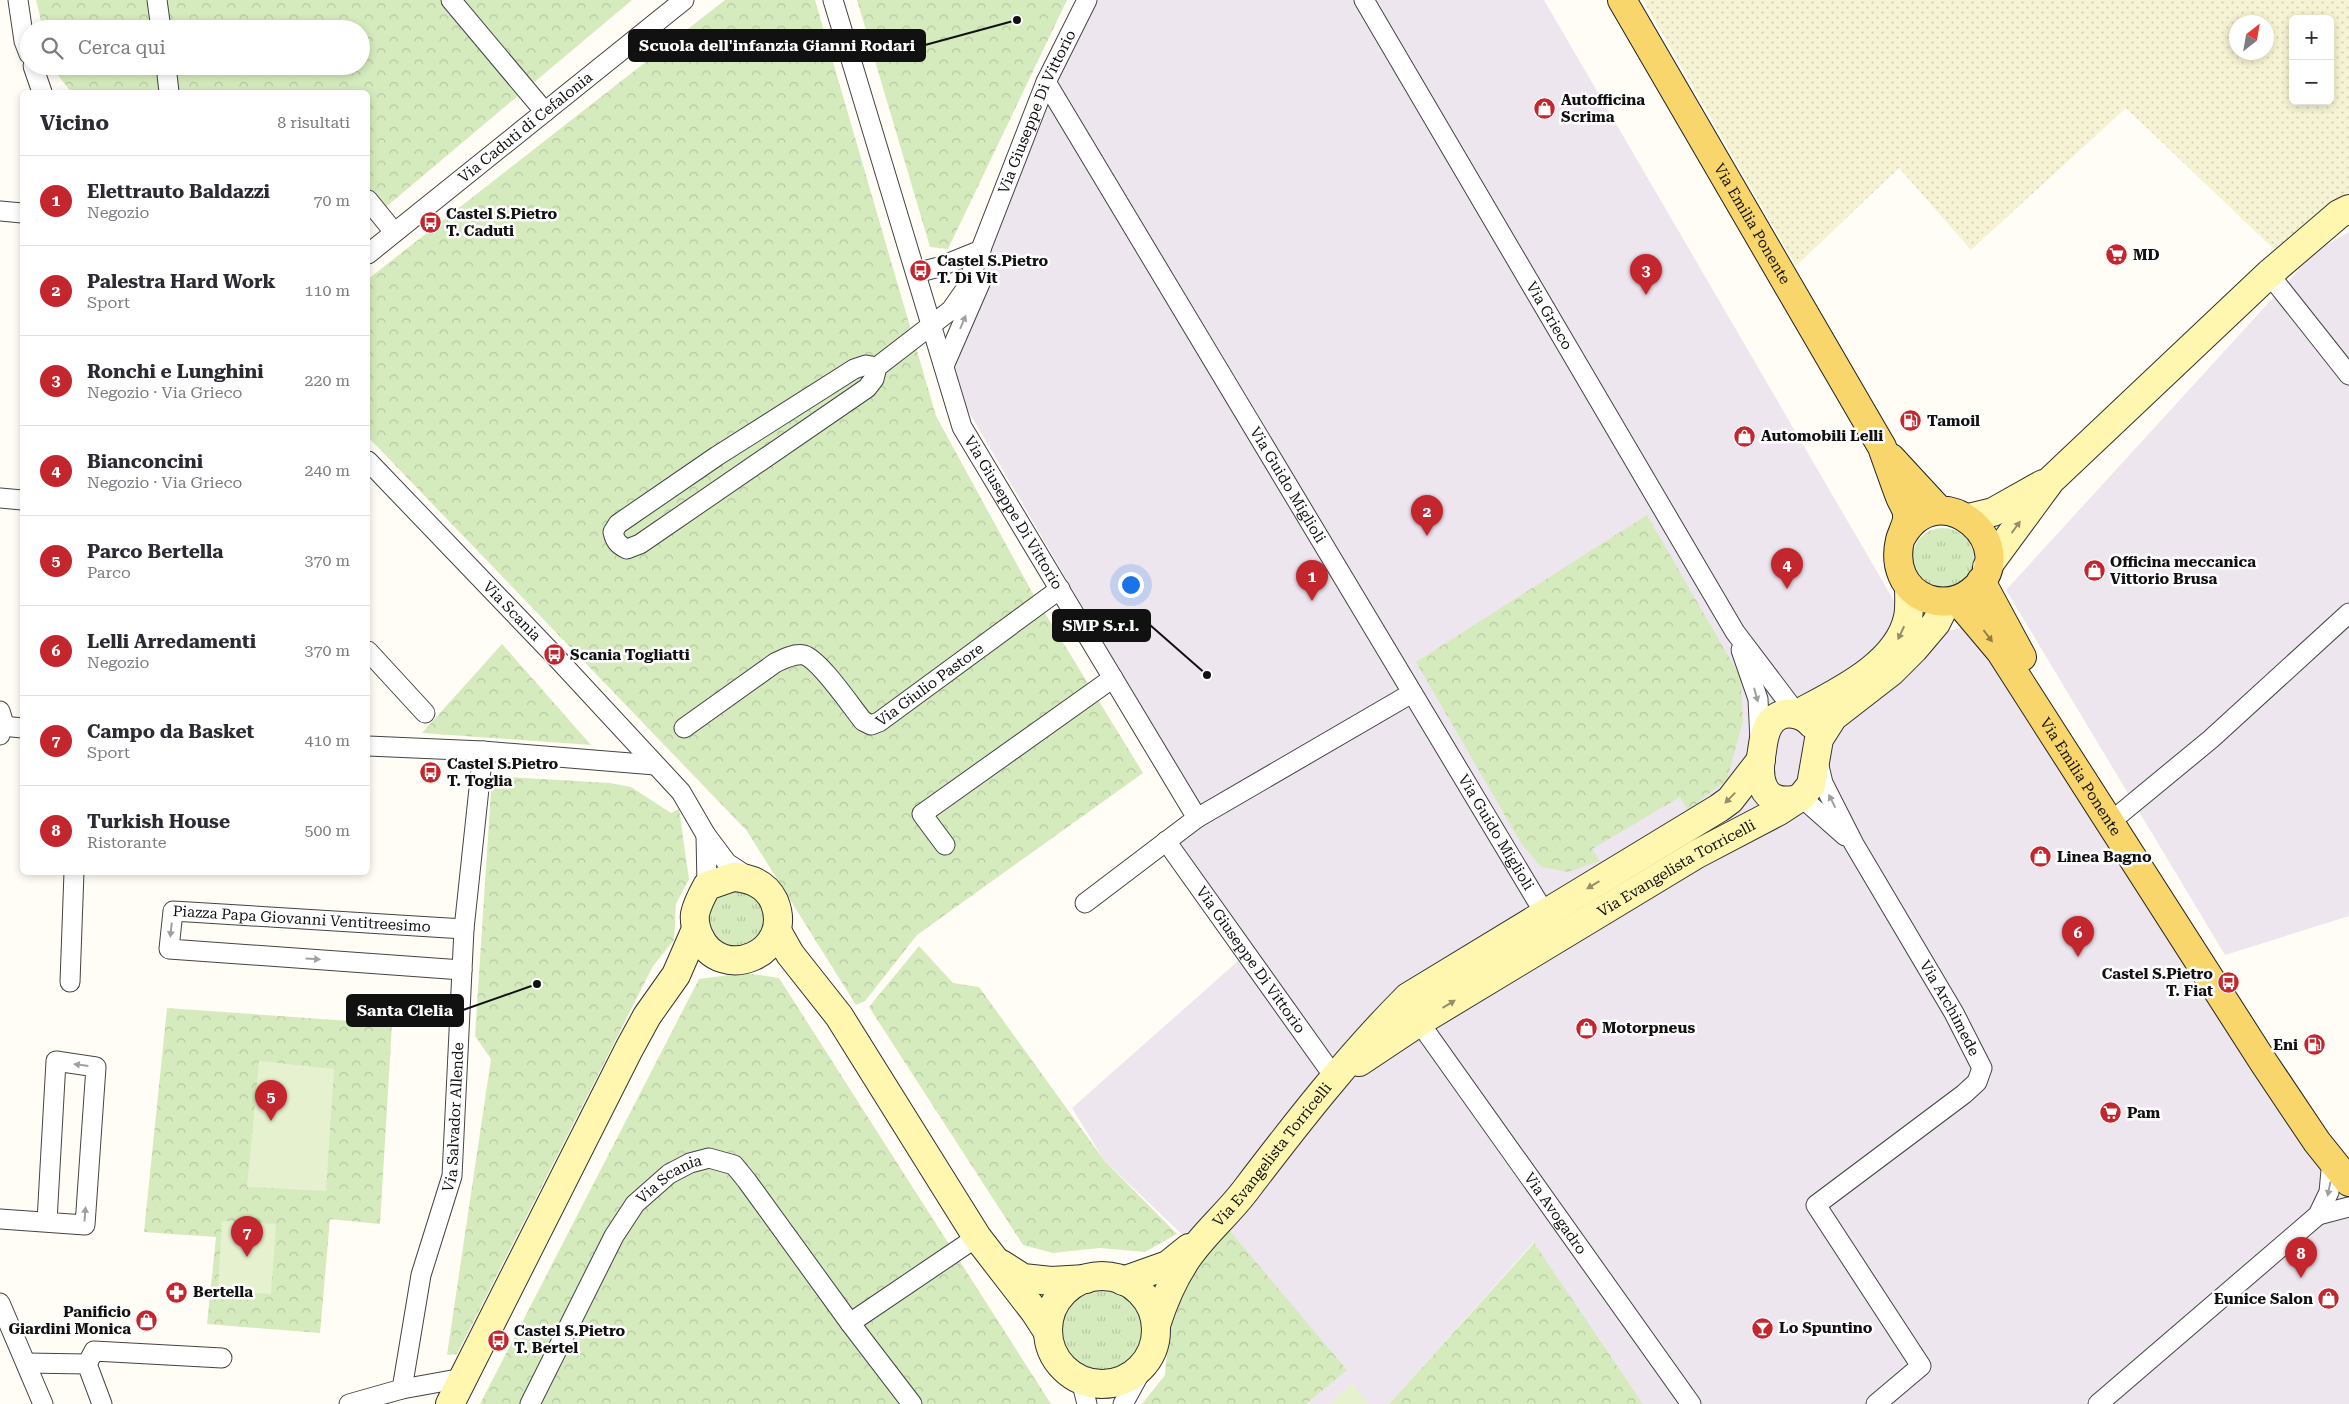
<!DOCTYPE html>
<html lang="it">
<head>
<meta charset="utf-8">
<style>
	body { margin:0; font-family:"Roboto Serif",serif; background:#f2f2f3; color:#2b2b33 }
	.controls { position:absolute; right:15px; top:15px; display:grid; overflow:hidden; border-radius:8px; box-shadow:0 2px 8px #0003 }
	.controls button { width:45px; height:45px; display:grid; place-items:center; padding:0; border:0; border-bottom:1px solid #e1e1e2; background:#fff; color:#2b2b33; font:25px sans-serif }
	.compass { position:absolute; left:2229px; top:15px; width:45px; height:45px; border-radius:50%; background:#fff; box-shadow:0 2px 8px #0003; rotate:31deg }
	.you { position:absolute; left:1130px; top:584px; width:18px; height:18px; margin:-12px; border:4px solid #fff; border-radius:50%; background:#1a73e8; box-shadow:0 0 0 8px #1a73e833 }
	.badge { display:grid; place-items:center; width:32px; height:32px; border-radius:50%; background:#c4262e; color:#fff; font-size:16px; font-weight:700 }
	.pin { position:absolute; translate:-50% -41px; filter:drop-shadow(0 1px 2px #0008) }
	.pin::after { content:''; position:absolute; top:26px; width:18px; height:15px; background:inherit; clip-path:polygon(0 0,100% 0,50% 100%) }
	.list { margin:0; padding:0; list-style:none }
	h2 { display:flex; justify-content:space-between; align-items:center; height:65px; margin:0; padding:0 20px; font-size:21px }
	h2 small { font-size:16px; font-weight:400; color:#7c7c81 }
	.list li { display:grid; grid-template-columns:32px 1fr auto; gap:15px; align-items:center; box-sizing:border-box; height:90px; padding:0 20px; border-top:1px solid #e1e1e2 }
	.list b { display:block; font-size:19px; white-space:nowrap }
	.list p { margin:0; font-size:16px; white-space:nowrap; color:#7c7c81 }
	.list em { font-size:16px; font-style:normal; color:#7c7c81 }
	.icon { flex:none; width:28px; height:28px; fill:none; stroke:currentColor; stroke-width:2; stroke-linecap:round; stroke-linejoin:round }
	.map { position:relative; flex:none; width:2349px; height:1404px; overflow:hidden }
	.search { position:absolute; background:#fff; box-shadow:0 2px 8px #0003; left:20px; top:20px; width:350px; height:55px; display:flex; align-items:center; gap:12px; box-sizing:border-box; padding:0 18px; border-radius:28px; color:#7c7c81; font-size:19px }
	.panel { position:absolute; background:#fff; box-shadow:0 2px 8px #0003; left:20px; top:90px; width:350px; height:785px; border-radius:8px }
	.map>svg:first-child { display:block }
</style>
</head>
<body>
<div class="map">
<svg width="2349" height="1404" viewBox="0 0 2349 1404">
	<defs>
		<pattern id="farmland-dots" width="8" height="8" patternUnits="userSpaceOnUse" patternTransform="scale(1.25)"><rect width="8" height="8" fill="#f6f3d4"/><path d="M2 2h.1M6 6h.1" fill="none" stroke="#d2cfb5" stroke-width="1.8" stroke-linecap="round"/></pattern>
		<pattern id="grass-tufts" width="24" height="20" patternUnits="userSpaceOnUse" patternTransform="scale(1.25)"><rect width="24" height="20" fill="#d5ebbd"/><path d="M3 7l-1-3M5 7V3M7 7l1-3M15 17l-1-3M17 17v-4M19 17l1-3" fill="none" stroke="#b6c8a1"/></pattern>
		<pattern id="park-crowns" width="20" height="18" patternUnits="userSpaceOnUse" patternTransform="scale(1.25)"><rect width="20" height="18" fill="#d5ebbd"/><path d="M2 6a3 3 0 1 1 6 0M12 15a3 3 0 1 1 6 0" fill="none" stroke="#b6c8a1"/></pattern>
	</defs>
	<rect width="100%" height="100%" fill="#fffdf5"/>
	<path fill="#eee6ef" d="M1091 0H1544L1925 654 1941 632 1961 628 1977 637 2266 1080 2349 1197V1404H1643L1533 1243 1389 1404H1306L1346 1370 1192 1244 1104 1160 1072 1108 1246 954 1168 842 1205 817 948 376 987 255 1038 106Z
		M2349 232V916L2225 955 2006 590 2316 251Z"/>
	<path fill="url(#farmland-dots)" fill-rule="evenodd" d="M1643 0H2349V219L2281 256 2126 108 1971 250 1899 168 1796 266ZM2293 19H2330V101H2293ZM2236 22H2266V52H2236Z"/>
	<path fill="url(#grass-tufts)" d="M1912 559a31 31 0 1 1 62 0a31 31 0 1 1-62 0Z
		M731 885 760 896 767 926 755 943 735 950 707 935 706 903Z
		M1060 1331a43 43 0 1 1 86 0a43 43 0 1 1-86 0Z"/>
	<path fill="url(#park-crowns)" d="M36 0H632L368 222V92H71L51 66H361V29H43Z
		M725 0H815L936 416 1032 592 1143 773 917 935 865 1001 856 1005 747 831 368 437V279Z
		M857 0H1067L948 249 930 247Z
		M1647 515 1741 678 1743 721 1727 780 1688 810 1680 797 1592 849 1600 861 1568 872 1541 867 1521 843 1416 662Z
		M502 644 591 745 422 733Z
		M492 776 610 783 631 787 671 813 679 809 689 879 676 904 674 940 653 966 457 1354 447 1355 491 1059 475 1036Z
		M919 946 953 983 979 987 1104 1160 1177 1234 1145 1252 1100 1248 1053 1253 1023 1245 869 1007Z
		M745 973 779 978 1051 1404H480L699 979Z
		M167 1008 392 1024 380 1224 330 1219 320 1333 207 1324 216 1237 144 1232Z
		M1218 1217 1347 1370 1306 1404H1142L1165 1375 1172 1297Z
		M1534 1243 1643 1404H1389Z"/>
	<path fill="#e6f2cf" d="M259 1061 334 1069 326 1191 247 1187Z
		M222 1221 276 1224 271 1294 218 1290Z
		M1353 1384 1369 1404H1328Z"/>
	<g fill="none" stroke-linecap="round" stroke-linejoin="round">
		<defs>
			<g id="street">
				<path d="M18 0 24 41 29 54"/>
				<path d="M157 0 161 29"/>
				<path d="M451 0 545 112"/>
				<path id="s1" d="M833 0 962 427 1197 818 1412 693"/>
				<path id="s2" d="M1364 0 1735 632 1797 714"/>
				<path d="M33 66 42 92"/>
				<path d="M166 66 169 92"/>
				<path id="s3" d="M1046 82 1545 914"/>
				<path d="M368 200 394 232"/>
				<path d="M0 211 22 213"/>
				<path id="s4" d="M368 254 684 0"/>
				<path d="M916 273 939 267 981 250"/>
				<path d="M2269 274 2349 375"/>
				<path d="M944 366 981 281"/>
				<path id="s5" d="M877 367 866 365 854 369 717 456 618 524 613 532C615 541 618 545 627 549L640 544 867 388 874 379 877 367 951 310 965 290 1046 82 1087 0"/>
				<path id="s6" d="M368 461 554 655 681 792 706 835 727 863 750 878"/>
				<path d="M0 498 22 500"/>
				<path d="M1741 650 1758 699 1760 742"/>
				<path d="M368 651 425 713"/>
				<path d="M0 711 3 721 0 735"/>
				<path d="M3 726 22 728"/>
				<path id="s7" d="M684 728 775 663C783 659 794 653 804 655 820 660 851 706 863 721L871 725 879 722 1060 589"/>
				<path d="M368 746 483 751 655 765"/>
				<path id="s8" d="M1818 762 1823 783 1854 844 1954 1013 1982 1068 1977 1082 1964 1094 1816 1205 1921 1366 1876 1404"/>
				<path d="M1801 797 1845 836"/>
				<path d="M2120 814 2211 739 2349 613"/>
				<path d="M706 835 707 886"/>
				<path id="s9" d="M1166 841 1335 1078"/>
				<path d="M945 845 922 814 1113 678"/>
				<path d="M1085 903 1197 818"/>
				<path id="s10" d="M462 970 169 949 173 911 464 929"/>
				<path d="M70 982 74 872"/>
				<path id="s11" d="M1419 1022 1691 1404"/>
				<path d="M2318 1215 2349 1207"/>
				<path d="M0 1219 85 1225 96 1067 56 1061 47 1221"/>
				<path d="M0 1303 43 1404"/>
				<path d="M850 1323 977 1237"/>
				<path d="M26 1363 87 1364 102 1404"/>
				<path d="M87 1364 94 1351 222 1358"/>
				<path d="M1081 1380 1087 1404"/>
				<path id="s12" d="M402 1389 421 1275 452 1176 464 929 483 751"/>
				<path d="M349 1404 402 1389 463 1378"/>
				<path id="s13" d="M530 1404 614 1236 635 1204 669 1174 690 1163 709 1158 734 1165 747 1181 850 1323 912 1404"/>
				<path d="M1123 1404 1145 1364"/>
				<path d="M2098 1404 2318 1215 2329 1192 2332 1160"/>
			</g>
			<g id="secondary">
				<path d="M1968 518 1993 512 2043 484"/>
				<path d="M1987 567 2051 480 2269 274 2339 214 2349 209"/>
				<path d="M1797 714C1836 693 1898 665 1908 617 1910 608 1909 596 1909 586"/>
				<path d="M1794 800C1760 805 1757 777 1762 751 1763 743 1764 733 1769 725 1779 709 1800 711 1812 724"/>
				<path d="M733 877C750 878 766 884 774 901 796 953 721 985 699 936 696 929 694 922 695 914 697 904 702 895 707 886Z"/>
				<path d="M777 931 790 954 839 1016 977 1237 1035 1312 1048 1332"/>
				<path id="s14" d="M1359 1062 1419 1022 1697 854 1779 811 1802 796 1811 785 1819 739 1833 717 1891 672 1914 649 1936 623 1946 603"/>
				<path d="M1001 1264 1023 1278 1051 1281 1086 1279"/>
				<circle cx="1102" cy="1330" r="54"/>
				<path d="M1123 1281 1168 1265 1189 1248"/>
				<path id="s15" d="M1156 1325C1163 1303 1171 1283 1184 1263 1200 1237 1226 1216 1245 1191 1296 1124 1348 1057 1408 997L1719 808 1730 800 1761 760"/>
				<path d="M450 1404 629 1049 647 1016 676 975 696 929"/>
			</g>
			<g id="primary">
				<path id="s16" d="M1622 0 1882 447C1888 464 1894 481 1900 497 1902 502 1907 509 1907 515 1908 522 1902 533 1900 540 1894 565 1903 590 1928 599 1944 604 1958 602 1971 592 2028 549 1939 468 1901 538"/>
				<path d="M1891 458 1939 510"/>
				<path d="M1981 581 2022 657"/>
				<path id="s17" d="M1957 600 2000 651 2264 1063 2317 1142 2349 1182"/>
			</g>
		</defs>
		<use href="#street" stroke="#444" stroke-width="21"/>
		<use href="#secondary" stroke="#333" stroke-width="30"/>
		<use href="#primary" stroke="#222" stroke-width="30"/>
		<use href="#street" stroke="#fff" stroke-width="19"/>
		<use href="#secondary" stroke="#fff6b0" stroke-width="28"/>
		<use href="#primary" stroke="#f9d66b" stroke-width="28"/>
	</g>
	<defs><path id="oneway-solid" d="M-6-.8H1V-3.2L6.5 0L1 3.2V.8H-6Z" transform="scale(1.25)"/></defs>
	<g fill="#a0a0a0">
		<use href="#oneway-solid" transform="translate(963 322) rotate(-67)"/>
		<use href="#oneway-solid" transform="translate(1756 695) rotate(75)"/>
		<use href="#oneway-solid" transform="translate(1832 801) rotate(-117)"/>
		<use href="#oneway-solid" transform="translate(171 930) rotate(96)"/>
		<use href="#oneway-solid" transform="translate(313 959) rotate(4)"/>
		<use href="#oneway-solid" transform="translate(81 1065) rotate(-173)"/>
		<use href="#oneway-solid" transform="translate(2329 1189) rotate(101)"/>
		<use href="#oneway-solid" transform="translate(85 1214) rotate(-86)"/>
	</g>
	<g fill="#948f68">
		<use href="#oneway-solid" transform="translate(2016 527) rotate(-54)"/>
		<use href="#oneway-solid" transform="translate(1901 633) rotate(115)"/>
		<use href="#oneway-solid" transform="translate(1730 798) rotate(134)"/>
		<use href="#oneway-solid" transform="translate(1593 885) rotate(149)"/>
		<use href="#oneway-solid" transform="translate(1449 1004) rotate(-31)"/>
	</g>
	<use fill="#917d42" href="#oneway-solid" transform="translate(1988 636) rotate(53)"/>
	<defs>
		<symbol id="shop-disc" viewBox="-11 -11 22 22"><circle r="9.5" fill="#c4262e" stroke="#fff"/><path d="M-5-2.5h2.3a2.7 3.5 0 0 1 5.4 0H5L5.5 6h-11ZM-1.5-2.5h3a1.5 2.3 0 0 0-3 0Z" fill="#fff"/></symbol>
		<symbol id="bus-disc" viewBox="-11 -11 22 22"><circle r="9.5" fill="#c4262e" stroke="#fff"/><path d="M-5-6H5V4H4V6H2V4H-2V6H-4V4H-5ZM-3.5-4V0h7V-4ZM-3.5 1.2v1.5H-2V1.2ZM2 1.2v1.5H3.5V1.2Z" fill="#fff"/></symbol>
		<symbol id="supermarket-disc" viewBox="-11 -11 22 22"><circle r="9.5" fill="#c4262e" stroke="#fff"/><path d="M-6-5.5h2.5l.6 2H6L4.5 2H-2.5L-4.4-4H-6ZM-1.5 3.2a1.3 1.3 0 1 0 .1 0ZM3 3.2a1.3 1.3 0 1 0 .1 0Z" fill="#fff"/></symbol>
		<symbol id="fuel-disc" viewBox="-11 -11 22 22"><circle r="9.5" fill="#c4262e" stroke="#fff"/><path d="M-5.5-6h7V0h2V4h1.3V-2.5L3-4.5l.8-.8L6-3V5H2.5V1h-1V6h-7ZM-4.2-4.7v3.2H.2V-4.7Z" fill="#fff"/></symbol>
		<symbol id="pharmacy-disc" viewBox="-11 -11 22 22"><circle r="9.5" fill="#c4262e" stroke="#fff"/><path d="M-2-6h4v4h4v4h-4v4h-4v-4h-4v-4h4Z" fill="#fff"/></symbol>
		<symbol id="bar-disc" viewBox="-11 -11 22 22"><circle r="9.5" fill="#c4262e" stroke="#fff"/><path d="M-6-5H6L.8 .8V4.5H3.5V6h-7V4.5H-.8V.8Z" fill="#fff"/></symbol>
	</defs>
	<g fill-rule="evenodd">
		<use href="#shop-disc" x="1532" y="96" width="25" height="25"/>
		<use href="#bus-disc" x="418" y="210" width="25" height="25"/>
		<use href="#supermarket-disc" x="2104" y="242" width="25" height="25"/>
		<use href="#bus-disc" x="908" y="258" width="25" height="25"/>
		<use href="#fuel-disc" x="1898" y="408" width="25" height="25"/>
		<use href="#shop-disc" x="1732" y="424" width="25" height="25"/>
		<use href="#shop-disc" x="2082" y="558" width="25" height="25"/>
		<use href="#bus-disc" x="542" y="642" width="25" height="25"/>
		<use href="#bus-disc" x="418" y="760" width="25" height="25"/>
		<use href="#shop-disc" x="2028" y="844" width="25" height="25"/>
		<use href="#bus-disc" x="2216" y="970" width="25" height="25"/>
		<use href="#shop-disc" x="1574" y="1016" width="25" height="25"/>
		<use href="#fuel-disc" x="2302" y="1032" width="25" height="25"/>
		<use href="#supermarket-disc" x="2098" y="1100" width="25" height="25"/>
		<use href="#pharmacy-disc" x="164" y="1280" width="25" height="25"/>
		<use href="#shop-disc" x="2316" y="1286" width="25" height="25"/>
		<use href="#shop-disc" x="134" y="1308" width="25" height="25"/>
		<use href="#bar-disc" x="1750" y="1316" width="25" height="25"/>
		<use href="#bus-disc" x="486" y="1328" width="25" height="25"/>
	</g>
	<g text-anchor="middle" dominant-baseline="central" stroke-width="5" stroke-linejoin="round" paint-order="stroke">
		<g font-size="15" font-weight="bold" fill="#111" stroke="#fff" text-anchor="start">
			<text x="1561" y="100">Autofficina<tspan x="1561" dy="17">Scrima</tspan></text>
			<text x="446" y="214">Castel S.Pietro<tspan x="446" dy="17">T. Caduti</tspan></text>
			<text x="2133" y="255">MD</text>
			<text x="937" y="261">Castel S.Pietro<tspan x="937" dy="17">T. Di Vit</tspan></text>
			<text x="1927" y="421">Tamoil</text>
			<text x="1761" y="436">Automobili Lelli</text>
			<text x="2110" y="562">Officina meccanica<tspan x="2110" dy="17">Vittorio Brusa</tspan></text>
			<text x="570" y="655">Scania Togliatti</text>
			<text x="447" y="764">Castel S.Pietro<tspan x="447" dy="17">T. Toglia</tspan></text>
			<text x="2057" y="857">Linea Bagno</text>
			<text x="2213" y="974" text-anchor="end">Castel S.Pietro<tspan x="2213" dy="17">T. Fiat</tspan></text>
			<text x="1602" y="1028">Motorpneus</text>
			<text x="2298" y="1045" text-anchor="end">Eni</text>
			<text x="2127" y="1113">Pam</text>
			<text x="193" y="1292">Bertella</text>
			<text x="2313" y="1299" text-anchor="end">Eunice Salon</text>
			<text x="131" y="1312" text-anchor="end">Panificio<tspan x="131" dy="17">Giardini Monica</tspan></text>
			<text x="1779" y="1328">Lo Spuntino</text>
			<text x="514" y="1331">Castel S.Pietro<tspan x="514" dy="17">T. Bertel</tspan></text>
		</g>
		<g font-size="15" fill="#111" stroke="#fff">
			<text stroke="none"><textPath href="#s5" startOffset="962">Via Giuseppe Di Vittorio</textPath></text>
			<text stroke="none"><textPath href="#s4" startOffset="202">Via Caduti di Cefalonia</textPath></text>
			<text stroke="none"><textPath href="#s16" startOffset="259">Via Emilia Ponente</textPath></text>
			<text stroke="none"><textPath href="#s2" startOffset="366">Via Grieco</textPath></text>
			<text stroke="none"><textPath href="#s3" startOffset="470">Via Guido Miglioli</textPath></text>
			<text stroke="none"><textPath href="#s1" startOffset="546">Via Giuseppe Di Vittorio</textPath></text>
			<text stroke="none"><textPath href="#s6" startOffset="208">Via Scania</textPath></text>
			<text stroke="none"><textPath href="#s7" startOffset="312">Via Giulio Pastore</textPath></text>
			<text stroke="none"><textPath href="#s17" startOffset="216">Via Emilia Ponente</textPath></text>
			<text stroke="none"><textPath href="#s3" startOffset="875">Via Guido Miglioli</textPath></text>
			<text stroke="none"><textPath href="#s14" startOffset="372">Via Evangelista Torricelli</textPath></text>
			<text stroke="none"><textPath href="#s10" startOffset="461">Piazza Papa Giovanni Ventitreesimo</textPath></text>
			<text stroke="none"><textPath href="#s9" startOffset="146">Via Giuseppe Di Vittorio</textPath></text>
			<text stroke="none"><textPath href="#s8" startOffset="280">Via Archimede</textPath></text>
			<text stroke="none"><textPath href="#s12" startOffset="278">Via Salvador Allende</textPath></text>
			<text stroke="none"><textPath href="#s15" startOffset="208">Via Evangelista Torricelli</textPath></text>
			<text stroke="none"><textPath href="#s13" startOffset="269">Via Scania</textPath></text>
			<text stroke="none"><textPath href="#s11" startOffset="235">Via Avogadro</textPath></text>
		</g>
	</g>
	<path fill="none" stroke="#111" stroke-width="2" d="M1017 20L925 45M1207 675L1150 625M537 984L463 1010"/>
	<g fill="#111" stroke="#fff" stroke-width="2">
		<circle cx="1017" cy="20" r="5"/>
		<circle cx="1207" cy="675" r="5"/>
		<circle cx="537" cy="984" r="5"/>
	</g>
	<g fill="#111" stroke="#111" stroke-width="2">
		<rect x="629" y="30" width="296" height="31" rx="5"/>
		<rect x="1053" y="610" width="97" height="31" rx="5"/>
		<rect x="347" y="995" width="116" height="31" rx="5"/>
	</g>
	<g font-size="16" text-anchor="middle" font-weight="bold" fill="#fff">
		<text x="777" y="51">Scuola dell'infanzia Gianni Rodari</text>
		<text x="1101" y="631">SMP S.r.l.</text>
		<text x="405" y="1016">Santa Clelia</text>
	</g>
</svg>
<div class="controls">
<button>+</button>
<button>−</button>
</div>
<svg class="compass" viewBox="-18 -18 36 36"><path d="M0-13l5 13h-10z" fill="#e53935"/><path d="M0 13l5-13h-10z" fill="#7c7c81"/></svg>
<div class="you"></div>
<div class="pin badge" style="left:1312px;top:601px">1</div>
<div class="pin badge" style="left:1427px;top:536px">2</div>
<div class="pin badge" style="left:1646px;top:295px">3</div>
<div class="pin badge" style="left:1787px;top:589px">4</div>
<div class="pin badge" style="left:271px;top:1121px">5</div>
<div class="pin badge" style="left:2078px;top:957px">6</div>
<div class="pin badge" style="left:247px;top:1257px">7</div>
<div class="pin badge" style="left:2301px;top:1278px">8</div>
<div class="search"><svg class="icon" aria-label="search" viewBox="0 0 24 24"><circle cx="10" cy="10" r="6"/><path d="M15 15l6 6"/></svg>Cerca qui</div>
<section class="panel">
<h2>Vicino<small>8 risultati</small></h2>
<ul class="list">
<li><span class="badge">1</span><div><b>Elettrauto Baldazzi</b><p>Negozio</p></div><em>70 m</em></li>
<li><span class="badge">2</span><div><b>Palestra Hard Work</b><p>Sport</p></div><em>110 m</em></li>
<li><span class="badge">3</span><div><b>Ronchi e Lunghini</b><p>Negozio · Via Grieco</p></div><em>220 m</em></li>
<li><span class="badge">4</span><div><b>Bianconcini</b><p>Negozio · Via Grieco</p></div><em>240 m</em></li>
<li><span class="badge">5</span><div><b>Parco Bertella</b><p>Parco</p></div><em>370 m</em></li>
<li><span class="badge">6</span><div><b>Lelli Arredamenti</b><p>Negozio</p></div><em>370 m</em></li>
<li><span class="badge">7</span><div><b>Campo da Basket</b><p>Sport</p></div><em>410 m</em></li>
<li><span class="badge">8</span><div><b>Turkish House</b><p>Ristorante</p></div><em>500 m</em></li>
</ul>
</section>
</div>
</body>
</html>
